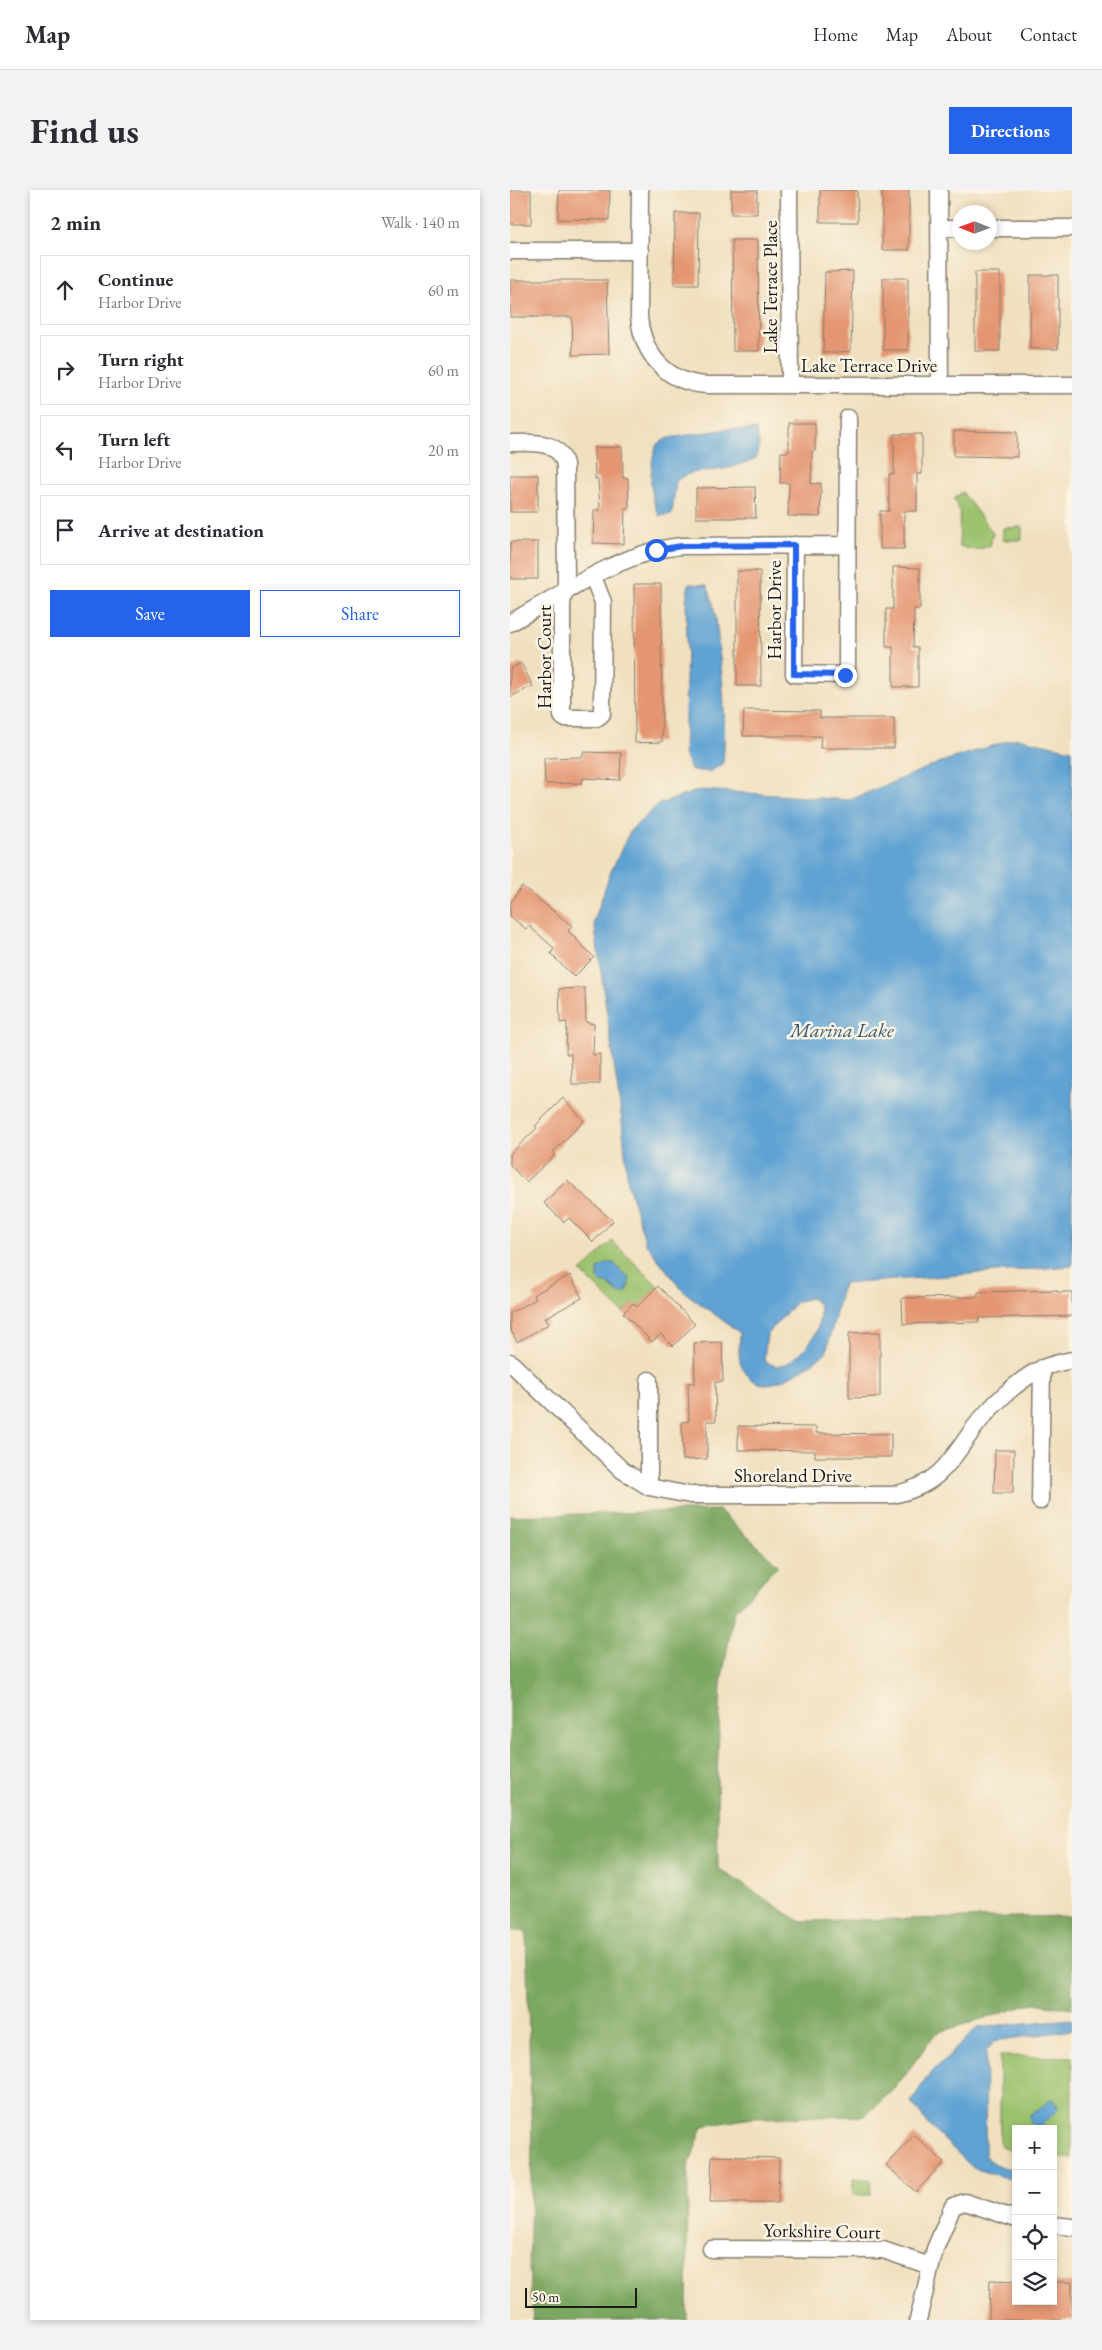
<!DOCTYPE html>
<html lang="en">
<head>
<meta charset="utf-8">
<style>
	body { margin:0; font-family:"EB Garamond",serif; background:#f2f2f3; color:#2b2b33 }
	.controls { position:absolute; right:15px; bottom:15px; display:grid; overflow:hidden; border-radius:0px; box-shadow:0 2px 8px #0003 }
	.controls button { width:45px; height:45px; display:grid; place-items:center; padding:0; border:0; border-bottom:1px solid #e1e1e2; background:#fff; color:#2b2b33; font:25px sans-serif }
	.compass { position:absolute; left:442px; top:15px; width:45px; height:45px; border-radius:50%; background:#fff; box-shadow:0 2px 8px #0003; rotate:271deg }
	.scale { position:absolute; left:15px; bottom:12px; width:112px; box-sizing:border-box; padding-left:5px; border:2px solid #1c1c1c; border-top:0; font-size:14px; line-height:18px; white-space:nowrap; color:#1c1c1c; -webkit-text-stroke:4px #fcf5e5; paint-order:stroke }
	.stop { position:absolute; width:15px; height:15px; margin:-11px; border:4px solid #2563eb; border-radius:50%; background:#fff }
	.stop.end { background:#2563eb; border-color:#fff; box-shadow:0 1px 5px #0008 }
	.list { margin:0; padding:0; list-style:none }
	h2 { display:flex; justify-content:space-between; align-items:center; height:65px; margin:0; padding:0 20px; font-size:21px }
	h2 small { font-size:16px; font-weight:400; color:#7c7c81 }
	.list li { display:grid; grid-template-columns:32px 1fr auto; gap:15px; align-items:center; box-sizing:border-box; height:70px; margin:0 10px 10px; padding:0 10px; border:1px solid #e1e1e2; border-radius:0px }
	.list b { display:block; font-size:19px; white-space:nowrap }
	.list p { margin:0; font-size:16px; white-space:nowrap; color:#7c7c81 }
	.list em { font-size:16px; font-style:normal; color:#7c7c81 }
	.actions { display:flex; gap:10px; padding:15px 20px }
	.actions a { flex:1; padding:11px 0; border:1px solid #2563eb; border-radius:0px; text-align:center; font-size:18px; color:#2563eb }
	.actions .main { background:#2563eb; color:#fff }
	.icon { flex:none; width:28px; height:28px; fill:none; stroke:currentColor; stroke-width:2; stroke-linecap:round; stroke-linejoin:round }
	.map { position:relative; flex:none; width:562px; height:2130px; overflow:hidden; border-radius:0px }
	header { display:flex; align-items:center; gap:30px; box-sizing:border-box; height:70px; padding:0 25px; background:#fff; border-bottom:1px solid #e1e1e2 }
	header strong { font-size:24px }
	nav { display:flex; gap:28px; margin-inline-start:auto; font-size:18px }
	.intro { display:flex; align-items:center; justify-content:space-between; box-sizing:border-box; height:120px; padding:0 30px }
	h1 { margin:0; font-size:35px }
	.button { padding:12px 22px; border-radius:0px; background:#2563eb; color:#fff; font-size:18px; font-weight:700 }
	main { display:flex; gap:30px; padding:0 30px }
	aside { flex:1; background:#fff; border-radius:0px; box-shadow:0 2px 8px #0003 }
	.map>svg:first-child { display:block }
</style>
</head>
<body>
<header>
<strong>Map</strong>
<nav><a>Home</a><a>Map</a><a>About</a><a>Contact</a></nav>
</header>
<div class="intro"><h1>Find us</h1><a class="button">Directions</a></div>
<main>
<aside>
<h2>2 min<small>Walk · 140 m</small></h2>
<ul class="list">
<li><svg class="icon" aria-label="ahead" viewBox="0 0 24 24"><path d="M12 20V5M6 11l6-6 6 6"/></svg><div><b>Continue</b><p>Harbor Drive</p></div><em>60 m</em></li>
<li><svg class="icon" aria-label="right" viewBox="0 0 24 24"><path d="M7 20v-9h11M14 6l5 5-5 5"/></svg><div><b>Turn right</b><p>Harbor Drive</p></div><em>60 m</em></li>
<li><svg class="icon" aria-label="left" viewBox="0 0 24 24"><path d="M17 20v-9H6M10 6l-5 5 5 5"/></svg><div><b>Turn left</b><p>Harbor Drive</p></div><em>20 m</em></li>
<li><svg class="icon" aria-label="arrive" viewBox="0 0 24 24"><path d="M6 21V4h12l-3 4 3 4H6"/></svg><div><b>Arrive at destination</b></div></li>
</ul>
<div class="actions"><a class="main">Save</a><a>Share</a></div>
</aside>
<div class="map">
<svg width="562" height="2130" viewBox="0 0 562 2130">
	<rect width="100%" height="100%" fill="#fcf5e5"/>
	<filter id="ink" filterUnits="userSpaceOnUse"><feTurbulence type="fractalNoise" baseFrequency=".02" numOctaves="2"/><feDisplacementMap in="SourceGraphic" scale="10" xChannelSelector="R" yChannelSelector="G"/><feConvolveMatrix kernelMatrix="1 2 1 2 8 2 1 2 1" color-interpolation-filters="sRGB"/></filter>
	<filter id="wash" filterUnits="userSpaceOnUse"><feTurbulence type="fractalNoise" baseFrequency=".0096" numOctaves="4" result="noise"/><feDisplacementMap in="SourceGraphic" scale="20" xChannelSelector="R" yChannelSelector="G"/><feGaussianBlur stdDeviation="1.12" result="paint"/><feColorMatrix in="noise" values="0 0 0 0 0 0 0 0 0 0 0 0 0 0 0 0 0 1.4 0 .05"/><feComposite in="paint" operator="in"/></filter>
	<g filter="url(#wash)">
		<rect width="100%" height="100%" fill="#f0e0c0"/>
		<path fill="#9ac16c" stroke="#5b6e44" d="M452 302 483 343 480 356 465 360 449 356 450 322 444 309Z
			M512 337V350H493V338Z
			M102 1051 148 1096 127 1117 123 1113 113 1123 71 1082Z
			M490 1866 562 1867V1968H543V1939H506V1965L490 1955Z
			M343 1989H360L361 2005H343Z"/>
		<path fill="#7ba760" stroke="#4c623e" d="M209 1320 268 1375 224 1422 211 1494 207 1587 208 1678 289 1731 562 1726V1819L524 1813 426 1843 385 1898 355 1926 242 1928 193 1936 178 1978 177 2130H23L19 2079 22 1955 16 1741H0V1326Z"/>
		<path fill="#5fa2d3" stroke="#3e5f78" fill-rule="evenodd" d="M218 239 246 240 249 254 246 268C234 274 221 278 207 280 188 283 183 279 166 291L162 324 150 326C138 308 139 274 147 254L158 248Z
			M179 394 197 395C206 418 207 436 209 460 214 498 216 535 213 573L200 582 181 580 174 564 177 454 176 410Z
			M507 548 562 560V1076L333 1094 316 1163C292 1179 246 1219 230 1171 228 1163 230 1152 230 1143L173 1101 136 1054 118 994 112 931 84 732 99 686 120 641 149 614 190 600 340 610 431 572ZM301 1108 309 1114C313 1138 301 1156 282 1170 277 1174 271 1177 264 1175 261 1175 257 1172 254 1170L257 1144 287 1111Z
			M97 1073H104L113 1084 120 1088 117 1102 110 1104 97 1093H92L88 1089V1079Z
			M562 1829V1840L484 1851 476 1862 475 1965 484 1975 506 1980V1991L463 1978 417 1933 401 1912 418 1886 468 1837Z
			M541 1908 549 1918 531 1936H524L520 1932V1924L529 1920Z"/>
		<g id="blocks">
			<path fill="#e49672" d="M0 0H21V34H0Z
				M49 0H100L99 30 48 29Z
				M221 0H247V24H221Z
				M310 0H347L348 32H310Z
				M372 0H399V60H372Z
				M165 23H189L188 95H164Z
				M222 50H248L249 161H223Z
				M343 81 341 161 313 163 315 82Z
				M465 82H490V161H465Z
				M520 85H548V159H520Z
				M373 88H398V160H373Z
				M0 90H97L99 164 63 165 62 127H0Z
				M279 233H305V261H302L301 294 311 293 310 327 278 326 279 293H270L271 262H279Z
				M444 241 507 242V267L444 266Z
				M384 244H412V284H407V321H394V359H370V321H379V284H384Z
				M112 257 113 288H118L119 319H115L114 354 83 353 84 320H90L88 289H85L84 258Z
				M0 285H28V322H0Z
				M245 297 246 328H186V298Z
				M0 352H28V389H0Z
				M383 377 410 378V419H404L403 457H408V497H383V457H376V419H383Z
				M227 381H250L251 496H227Z
				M124 394H151L152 552 125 553Z
				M11 473 23 496 0 507V479Z
				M234 520 310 521V528H384V558H310L311 546H233Z
				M73 562 111 563 110 590 73 588 72 593 35 594 34 568 73 567Z
				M12 696 62 736 58 741 84 767 64 787 41 764 44 758 19 736 16 739 0 726V713Z
				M75 798 76 832 84 834 83 865 90 864V894H62L61 864H56L57 832 50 833 49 799Z
				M53 908 74 931 44 961V966L16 992 0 975V964L27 938 25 936Z
				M57 990 103 1031 83 1052 59 1028 54 1032 34 1013Z
				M60 1085 72 1108 35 1128 39 1134 7 1152 0 1139V1123L26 1109 23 1105Z
				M148 1096 185 1134 163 1156 151 1144 142 1152 113 1123 123 1113 127 1117Z
				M547 1100V1102H562V1126L469 1128V1132L393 1134 392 1108 468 1107V1102Z
				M370 1142V1207L339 1208V1143Z
				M212 1152 213 1192H205L206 1231H197V1269L173 1270 172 1232 179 1231 178 1193H185L184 1153Z
				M228 1236 306 1237V1243L381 1244V1267H305V1261L228 1260Z
				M485 1260H504L503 1303H484Z
				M404 1945 434 1972 406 2002 376 1975Z
				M202 1966 269 1968 268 2013H200Z
				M480 2090 506 2091V2111H543V2092H562V2130H479Z"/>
		</g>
	</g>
	<g filter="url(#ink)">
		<use href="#blocks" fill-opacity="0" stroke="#867e6e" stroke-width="1"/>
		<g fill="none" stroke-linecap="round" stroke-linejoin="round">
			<defs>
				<path id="minor" d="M130 0 129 127C133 165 157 193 197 195H562
					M279 0 280 195
					M429 0 430 195
					M429 38H450
					M480 38H561
					M0 61H130
					M0 253C21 253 48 249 55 274L56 392 52 414V526L54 528H87L92 524 93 412 83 387
					M285 355 284 484 335 485 337 480 338 228
					M0 433C52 404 112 361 172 356L337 355
					M0 1172 112 1280 139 1297 180 1305H382C428 1296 439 1273 464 1238 481 1216 507 1190 533 1178 542 1174 552 1172 562 1170
					M139 1190V1297
					M530 1311 532 1178
					M543 2035 562 2037
					M201 2059 373 2060 420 2076
					M408 2130 425 2059 443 2016 455 2012 506 2029"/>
			</defs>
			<use href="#minor" stroke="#867e6e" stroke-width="19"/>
			<use href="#minor" stroke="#fff" stroke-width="16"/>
		</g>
	</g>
	<g fill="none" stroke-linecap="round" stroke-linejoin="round" filter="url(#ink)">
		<path stroke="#2563eb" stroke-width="6" d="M146 360 172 356 284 355V484L335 485"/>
	</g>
	<g text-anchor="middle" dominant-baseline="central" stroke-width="5" stroke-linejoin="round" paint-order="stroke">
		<g font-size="19" fill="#1c1c1c" stroke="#fcf5e5">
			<text transform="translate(260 97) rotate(-90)">Lake Terrace Place</text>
			<text x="359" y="175">Lake Terrace Drive</text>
			<text transform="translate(264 420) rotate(-90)">Harbor Drive</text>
			<text transform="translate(34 467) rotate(-90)">Harbor Court</text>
			<text x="283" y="1285">Shoreland Drive</text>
			<text transform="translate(312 2041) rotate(1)">Yorkshire Court</text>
		</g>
		<g font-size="20" font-style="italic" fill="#3a586e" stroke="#fcf5e5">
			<text x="332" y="840">Marina Lake</text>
		</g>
	</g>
</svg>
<div class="controls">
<button>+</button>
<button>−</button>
<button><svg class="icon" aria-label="locate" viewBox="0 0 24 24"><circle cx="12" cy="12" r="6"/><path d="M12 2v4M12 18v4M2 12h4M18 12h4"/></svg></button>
<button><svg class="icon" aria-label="layers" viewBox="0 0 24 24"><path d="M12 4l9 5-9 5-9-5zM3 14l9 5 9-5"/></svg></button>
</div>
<svg class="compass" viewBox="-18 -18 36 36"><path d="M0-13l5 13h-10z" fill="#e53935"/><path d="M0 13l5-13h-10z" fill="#7c7c81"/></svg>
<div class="scale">50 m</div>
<div class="stop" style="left:146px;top:360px"></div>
<div class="stop end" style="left:335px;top:485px"></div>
</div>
</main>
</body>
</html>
